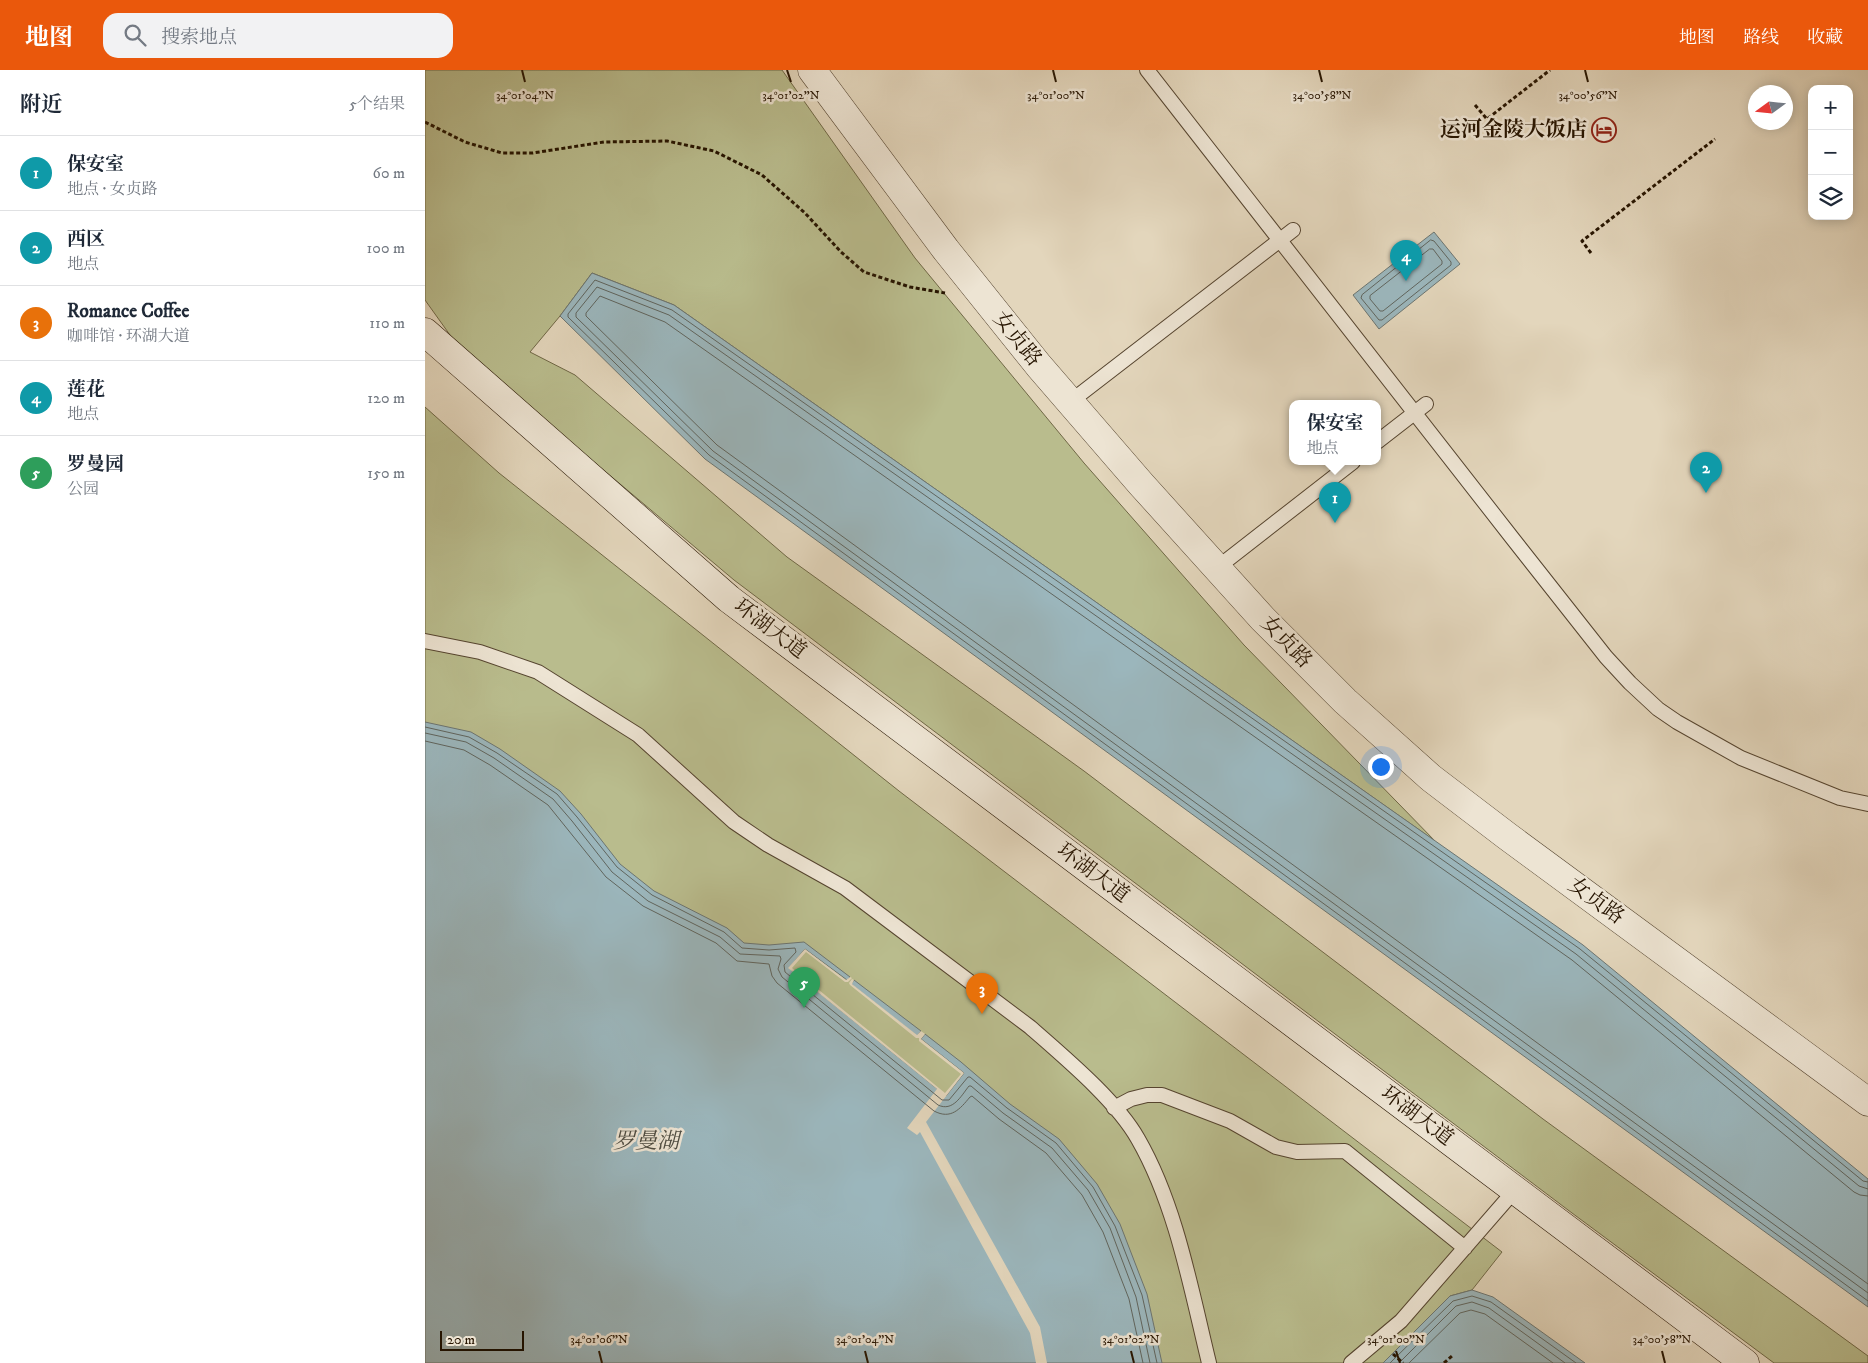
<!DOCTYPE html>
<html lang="zh">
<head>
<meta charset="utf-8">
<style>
	body { margin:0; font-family:"IM FELL DW Pica","Noto Serif SC",serif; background:#f2f2f3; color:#1f2937 }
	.controls { position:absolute; right:15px; top:15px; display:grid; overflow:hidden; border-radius:10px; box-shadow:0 2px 12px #0003 }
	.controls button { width:45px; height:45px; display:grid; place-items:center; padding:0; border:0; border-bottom:1px solid #e0e1e3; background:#fff; color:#1f2937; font:25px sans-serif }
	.compass { position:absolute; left:1323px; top:15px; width:45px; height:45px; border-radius:50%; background:#fff; box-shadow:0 2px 12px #0003; rotate:255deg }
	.scale { position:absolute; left:15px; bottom:12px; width:84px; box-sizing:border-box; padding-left:5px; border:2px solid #261400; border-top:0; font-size:14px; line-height:18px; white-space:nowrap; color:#261400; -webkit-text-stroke:4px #ede4d3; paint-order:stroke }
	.you { position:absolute; left:955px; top:696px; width:18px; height:18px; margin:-12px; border:4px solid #fff; border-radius:50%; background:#1a73e8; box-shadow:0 0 0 8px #1a73e833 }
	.badge { display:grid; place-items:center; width:32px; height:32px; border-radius:50%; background:#ea580c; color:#fff; font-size:16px; font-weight:700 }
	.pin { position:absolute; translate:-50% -41px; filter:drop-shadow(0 1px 2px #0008) }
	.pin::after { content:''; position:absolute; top:26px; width:18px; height:15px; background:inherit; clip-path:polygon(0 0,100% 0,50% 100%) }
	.popup { position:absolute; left:864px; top:330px; width:92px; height:65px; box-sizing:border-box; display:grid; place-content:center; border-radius:10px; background:#fff; filter:drop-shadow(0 1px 4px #0005); font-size:16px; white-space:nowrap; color:#747a83 }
	.popup b { font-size:19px; color:#1f2937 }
	.popup::after { content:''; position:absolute; left:50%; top:100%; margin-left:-10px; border:10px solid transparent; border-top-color:#fff }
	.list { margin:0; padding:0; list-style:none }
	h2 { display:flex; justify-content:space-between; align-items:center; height:65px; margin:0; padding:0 20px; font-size:21px }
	h2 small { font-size:16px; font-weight:400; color:#747a83 }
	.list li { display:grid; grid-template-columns:32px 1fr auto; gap:15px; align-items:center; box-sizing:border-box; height:75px; padding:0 20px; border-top:1px solid #e0e1e3 }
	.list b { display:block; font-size:19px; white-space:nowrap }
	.list p { margin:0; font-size:16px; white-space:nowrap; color:#747a83 }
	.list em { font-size:16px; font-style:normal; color:#747a83 }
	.icon { flex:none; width:28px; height:28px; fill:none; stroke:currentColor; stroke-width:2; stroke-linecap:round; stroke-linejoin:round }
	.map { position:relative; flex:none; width:1443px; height:1293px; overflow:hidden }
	header { display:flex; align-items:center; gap:30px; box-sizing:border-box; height:70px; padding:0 25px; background:#ea580c; color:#fff }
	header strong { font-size:24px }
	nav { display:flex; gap:28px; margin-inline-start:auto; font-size:18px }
	.search { width:350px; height:45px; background:#f2f2f3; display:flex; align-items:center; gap:12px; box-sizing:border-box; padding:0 18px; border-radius:15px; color:#747a83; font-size:19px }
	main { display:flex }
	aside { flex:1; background:#fff }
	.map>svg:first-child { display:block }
</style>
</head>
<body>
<header>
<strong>地图</strong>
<div class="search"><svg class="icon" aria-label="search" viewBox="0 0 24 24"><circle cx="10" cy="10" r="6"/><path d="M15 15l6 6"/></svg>搜索地点</div>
<nav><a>地图</a><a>路线</a><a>收藏</a></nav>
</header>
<main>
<aside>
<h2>附近<small>5个结果</small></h2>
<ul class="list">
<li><span class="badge" style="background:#0f9aa8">1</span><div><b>保安室</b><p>地点 · 女贞路</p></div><em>60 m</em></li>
<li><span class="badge" style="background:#0f9aa8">2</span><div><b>西区</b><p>地点</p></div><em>100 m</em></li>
<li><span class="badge" style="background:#e8710a">3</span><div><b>Romance Coffee</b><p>咖啡馆 · 环湖大道</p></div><em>110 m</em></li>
<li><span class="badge" style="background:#0f9aa8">4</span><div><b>莲花</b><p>地点</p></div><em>120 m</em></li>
<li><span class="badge" style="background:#2e9e5b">5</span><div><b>罗曼园</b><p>公园</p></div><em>150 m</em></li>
</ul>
</aside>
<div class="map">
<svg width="1443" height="1293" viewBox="0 0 1443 1293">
	<rect width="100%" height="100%" fill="#e3d6bc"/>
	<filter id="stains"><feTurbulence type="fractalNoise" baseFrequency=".004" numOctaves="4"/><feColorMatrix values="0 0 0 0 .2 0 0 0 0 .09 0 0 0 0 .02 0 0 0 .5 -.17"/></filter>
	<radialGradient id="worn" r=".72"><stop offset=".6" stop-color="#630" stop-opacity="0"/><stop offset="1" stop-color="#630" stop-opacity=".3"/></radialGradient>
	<path fill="#b9bc8d" stroke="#706846" d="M0 0H357L490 188 659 393 819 575 1010 771 249 235 167 203 135 246 105 282 150 305 362 487 659 701 1118 1049 1443 1286V1293H1349L1147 1143 309 510 35 279 0 230Z
		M0 337 74 403 474 721 1077 1182 1047 1220 1025 1226 958 1293H0Z"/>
	<path fill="#9bb6bc" stroke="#6c7571" d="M1009 162 1035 194 954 259 928 225Z
		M167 203 249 235 1158 875 1443 1109V1237L280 389 135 246Z
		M0 652 46 662 75 679 135 721 156 744 195 794 229 821 302 858 319 873 344 875 379 872 425 907 422 910 380 879 364 898 521 1026 539 1003 496 969 500 964 536 992 585 1034 634 1069 672 1114 695 1154 722 1224 737 1293H0Z
		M429 910 496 961 492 966 426 914Z
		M1047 1220 1068 1227 1160 1293H958L1025 1226Z"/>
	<path fill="#e3d6bc" d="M380 879 421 910 425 907 427 908 423 912H420L381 882 367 898 520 1023 536 1004 494 971V968H491L425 915 424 913 427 909 429 910 427 914 492 965 496 961 500 964 496 969 539 1003 501 1052 615 1257 622 1293H611L605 1263 495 1062 492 1065 482 1058 512 1019 363 898Z"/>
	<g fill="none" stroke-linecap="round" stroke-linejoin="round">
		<path stroke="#60655e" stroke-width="1" d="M1006 170 1009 171 1026 192V195L957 250H954L936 228 937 225Z
			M1005 179H1008L1017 191V194L958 241H955L945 229V226Z
			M0 657 44 667 72 683 132 724 152 747 192 797 227 825 299 862 317 878 344 880 370 878 371 882 359 895 360 902 517 1030H524L543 1007H545L582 1038 631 1073 668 1117 690 1156 717 1225 732 1293
			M0 663 41 672 69 688 128 729 147 751 187 802 223 831 295 867 315 884 355 886 356 889 353 899 357 907 513 1035C528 1042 536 1026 544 1016H546L578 1043 627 1078 663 1120 685 1158 711 1227 725 1293
			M0 671 39 680 65 695 123 735 181 807 218 836 291 873 312 891 344 894 347 906 352 913 509 1041C526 1050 535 1039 545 1027L547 1026 574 1049 621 1083 657 1125 678 1162 704 1229 718 1293
			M1443 1112 1438 1111 1155 879 247 240 170 210 143 244V247L284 385 1443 1231
			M1443 1119 1434 1116 1151 884 244 245 172 217 151 243V247L288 381 1443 1223
			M1443 1126 1435 1125 1429 1122 1147 890 240 252 175 226 161 243V246L292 375 1443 1214
			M965 1293 1028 1231 1047 1226 1066 1232 1151 1293
			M974 1293 1031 1236 1047 1232 1064 1238 1140 1293
			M984 1293 1035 1243 1046 1240 1060 1244 1128 1293"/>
		<defs>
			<path id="service" d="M722 0 1088 469 1181 587 1205 613 1233 639 1252 652 1316 688 1415 728 1443 734
				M645 332 868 160
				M952 372 1001 334
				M792 498 928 392
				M0 571 55 582 113 602 213 665 309 752 343 775 420 818 605 957C639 987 691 1030 713 1069 751 1135 766 1219 784 1293
				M689 1038 706 1029 722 1025H737L805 1051 851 1077 872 1082 920 1081 1040 1178
				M926 1293 976 1251 1090 1120"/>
			<path id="tertiary" d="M387 0 521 180 614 296 716 414 838 549 920 631 1006 708 1082 766 1443 1032"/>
			<path id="secondary" d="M0 262 304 529 1320 1293"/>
		</defs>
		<use href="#service" stroke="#55442f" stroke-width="16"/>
		<use href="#tertiary" stroke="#55442f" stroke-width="29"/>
		<use href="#secondary" stroke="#261400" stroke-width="29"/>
		<path stroke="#261400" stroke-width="3" stroke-dasharray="4 2.5" stroke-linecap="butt" d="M1050 35 1062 49 1125 0
			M0 52 40 72 77 83H108L179 72 242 71 289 81 337 105 380 143 416 182 439 202 485 217 520 223
			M1166 183 1157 171 1290 69
			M968 1284 978 1293
			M1019 1293 1027 1286"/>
		<use href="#service" stroke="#ede4d3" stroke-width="14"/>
		<use href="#tertiary" stroke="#ede4d3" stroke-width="28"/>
		<use href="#secondary" stroke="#ede4d3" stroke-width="28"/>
	</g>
	<path fill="none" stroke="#261400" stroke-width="2" d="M97 0 100 12M362 0 366 12M628 0 631 12M894 0 897 12M1160 0 1163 12M174 1281 177 1293M440 1281 443 1293M706 1281 709 1293M971 1281 975 1293M1237 1281 1240 1293"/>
	<defs>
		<symbol id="hotel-ring" viewBox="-11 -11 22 22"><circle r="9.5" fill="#ede4d3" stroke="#8f2418" stroke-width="1.5"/><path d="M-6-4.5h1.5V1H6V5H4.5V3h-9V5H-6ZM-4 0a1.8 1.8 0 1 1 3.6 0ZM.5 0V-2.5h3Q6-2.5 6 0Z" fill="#8f2418"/></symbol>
	</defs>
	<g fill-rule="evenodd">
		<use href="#hotel-ring" x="1165" y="46" width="28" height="28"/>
	</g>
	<g text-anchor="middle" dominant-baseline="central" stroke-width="5" stroke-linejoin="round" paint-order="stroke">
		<g font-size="21" font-weight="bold" fill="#261400" stroke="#ede4d3" text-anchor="end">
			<text x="1162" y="60">运河金陵大饭店</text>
		</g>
		<g font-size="21" fill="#261400" stroke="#ede4d3">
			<text transform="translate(592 269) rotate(51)">女贞路</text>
			<text transform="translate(345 559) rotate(37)">环湖大道</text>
			<text transform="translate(861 572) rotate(46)">女贞路</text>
			<text transform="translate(668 803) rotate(37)">环湖大道</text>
			<text transform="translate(1171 831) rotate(36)">女贞路</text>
			<text transform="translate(992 1046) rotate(37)">环湖大道</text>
		</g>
		<g font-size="22" font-style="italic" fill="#4f4d42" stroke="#ede4d3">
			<text x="221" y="1071">罗曼湖</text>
		</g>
	</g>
	<g font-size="12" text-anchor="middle" fill="#261400" stroke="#ede4d3" stroke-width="5" stroke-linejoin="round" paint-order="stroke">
		<text x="1163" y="29">34°00'56"N</text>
		<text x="100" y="29">34°01'04"N</text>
		<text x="366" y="29">34°01'02"N</text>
		<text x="631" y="29">34°01'00"N</text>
		<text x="897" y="29">34°00'58"N</text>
		<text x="174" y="1273">34°01'06"N</text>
		<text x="440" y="1273">34°01'04"N</text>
		<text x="706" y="1273">34°01'02"N</text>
		<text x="971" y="1273">34°01'00"N</text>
		<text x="1237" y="1273">34°00'58"N</text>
	</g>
	<rect width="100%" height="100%" filter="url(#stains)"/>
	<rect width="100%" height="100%" fill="url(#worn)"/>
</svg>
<div class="controls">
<button>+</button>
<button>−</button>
<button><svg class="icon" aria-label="layers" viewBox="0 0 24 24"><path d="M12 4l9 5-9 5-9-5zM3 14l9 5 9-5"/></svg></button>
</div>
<svg class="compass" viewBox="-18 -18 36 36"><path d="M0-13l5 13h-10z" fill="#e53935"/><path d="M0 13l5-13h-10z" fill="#747a83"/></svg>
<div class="scale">20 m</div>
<div class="you"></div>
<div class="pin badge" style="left:910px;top:453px;background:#0f9aa8">1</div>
<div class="popup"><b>保安室</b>地点</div>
<div class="pin badge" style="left:1281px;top:423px;background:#0f9aa8">2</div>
<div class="pin badge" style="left:557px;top:944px;background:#e8710a">3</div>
<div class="pin badge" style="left:981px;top:211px;background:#0f9aa8">4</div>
<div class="pin badge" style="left:379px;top:938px;background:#2e9e5b">5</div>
</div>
</main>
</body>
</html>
